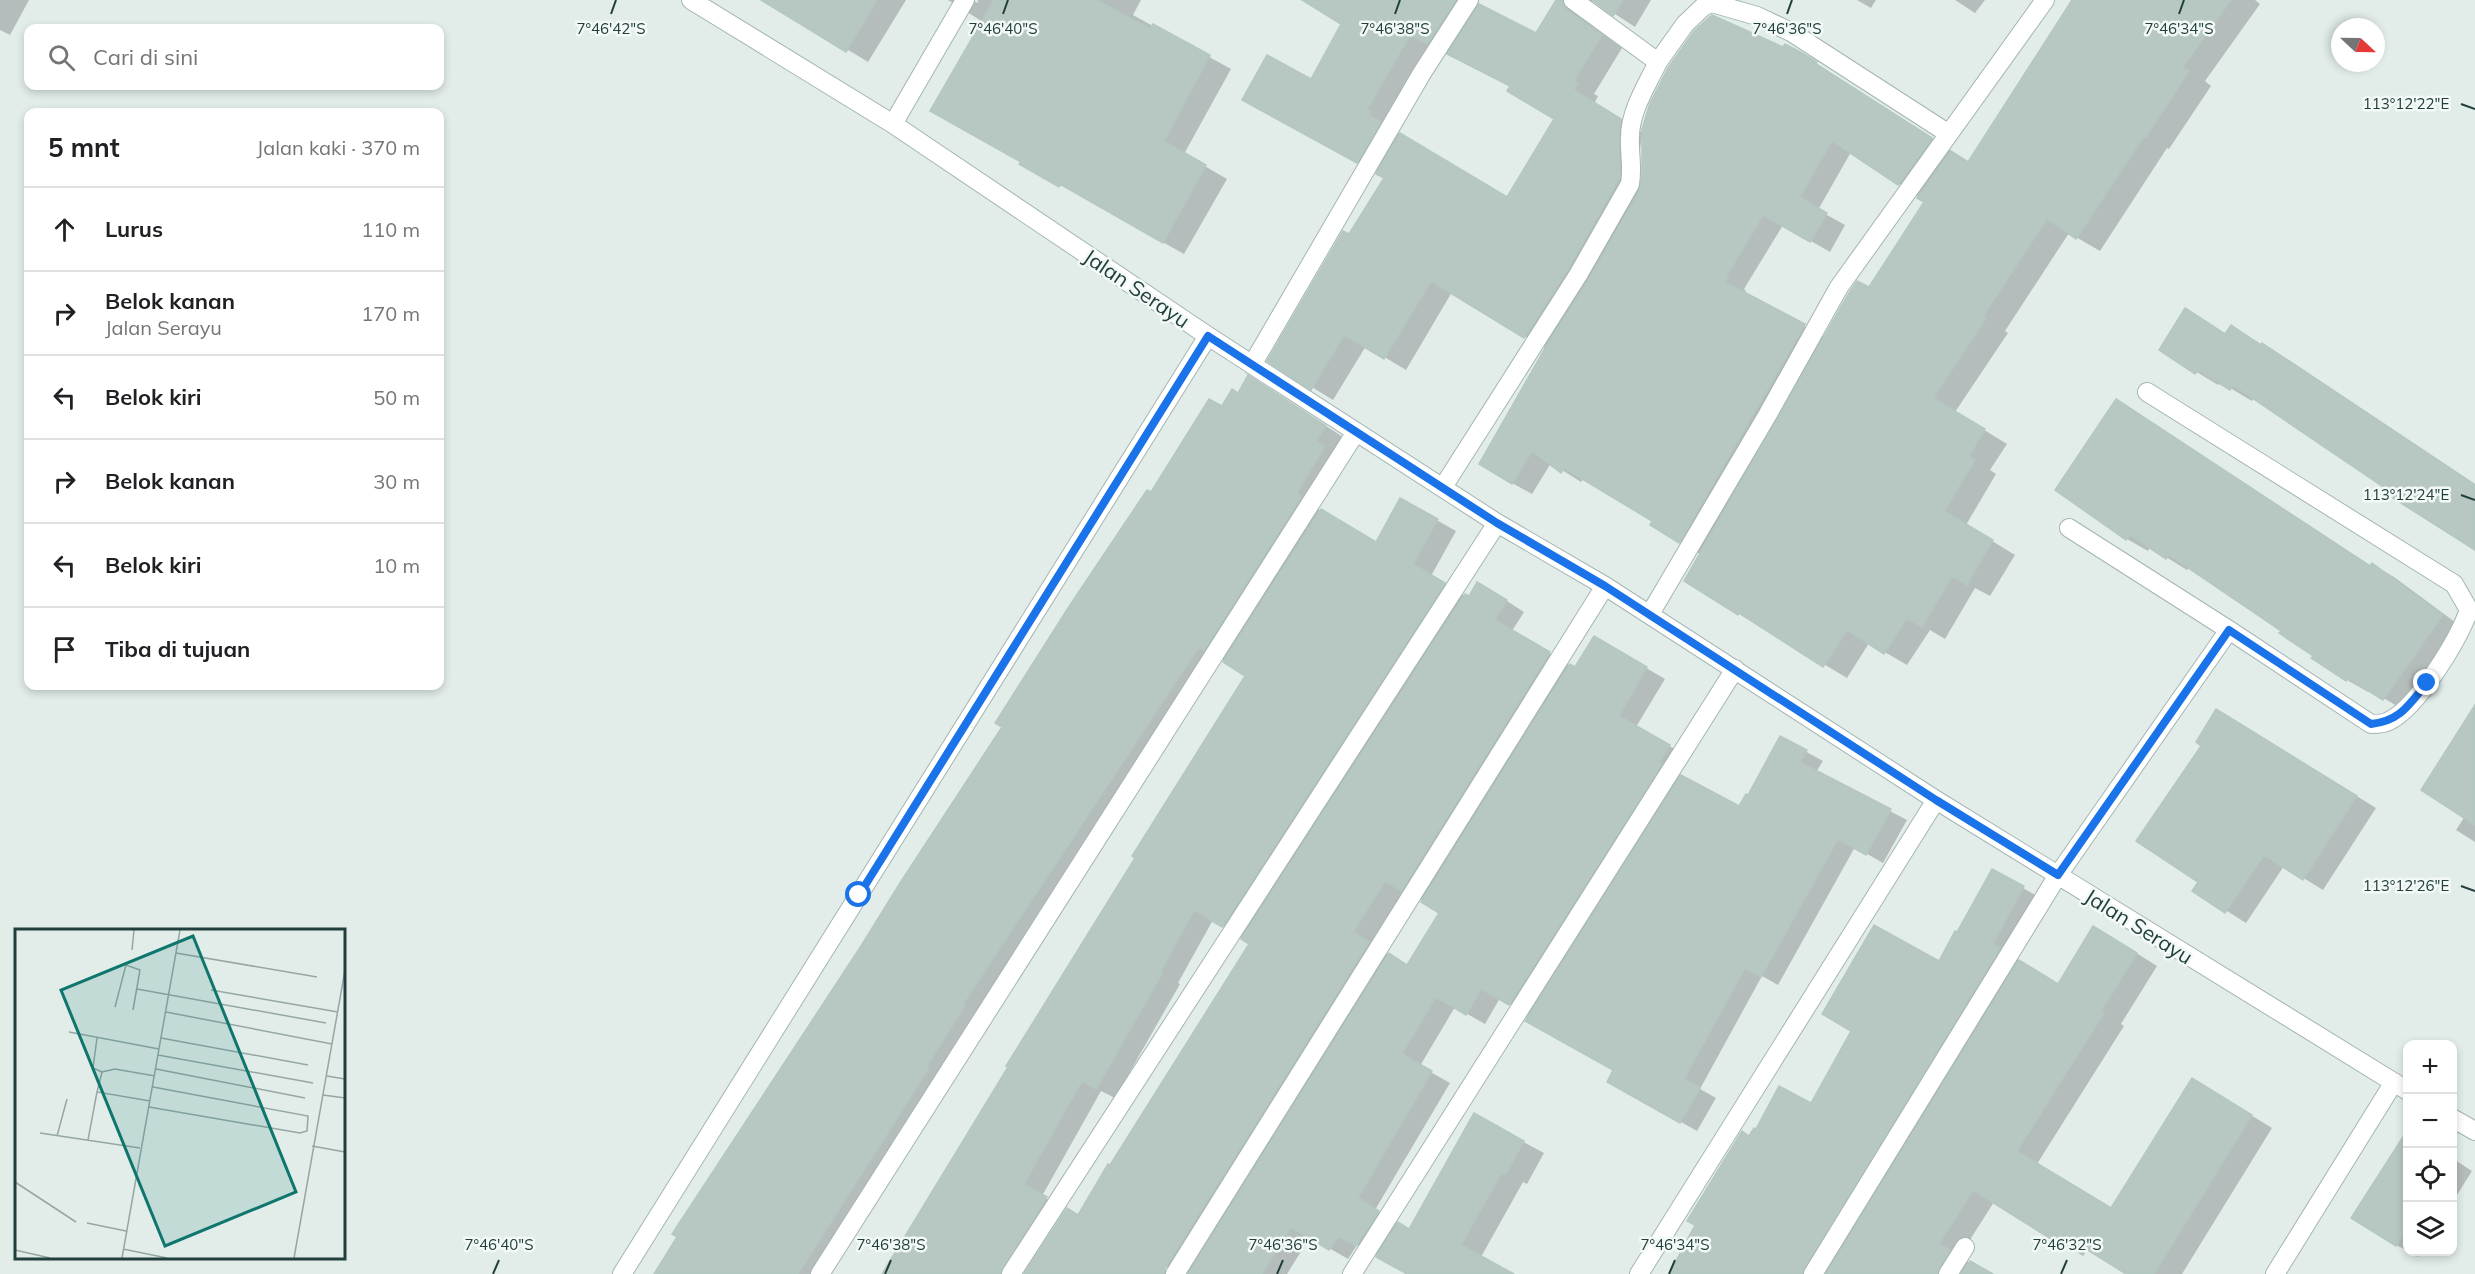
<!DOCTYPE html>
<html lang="id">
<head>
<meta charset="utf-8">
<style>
	body { margin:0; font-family:Mulish,sans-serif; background:#f6f6f6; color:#202124 }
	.controls { position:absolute; right:18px; bottom:18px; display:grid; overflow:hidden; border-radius:12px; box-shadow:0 3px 9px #0003 }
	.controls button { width:54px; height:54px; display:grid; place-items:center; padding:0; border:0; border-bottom:2px solid #e0e0e0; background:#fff; color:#202124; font:30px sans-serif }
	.compass { position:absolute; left:2331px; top:18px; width:54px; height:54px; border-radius:50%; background:#fff; box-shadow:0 3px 9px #0003; rotate:112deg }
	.stop { position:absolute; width:18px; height:18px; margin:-14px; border:4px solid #1a73e8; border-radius:50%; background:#fff }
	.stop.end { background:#1a73e8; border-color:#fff; box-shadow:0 2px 6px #0008 }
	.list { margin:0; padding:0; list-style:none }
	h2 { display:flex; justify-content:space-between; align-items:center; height:78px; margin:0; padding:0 24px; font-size:26px }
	h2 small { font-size:20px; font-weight:400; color:#757577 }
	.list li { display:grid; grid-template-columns:39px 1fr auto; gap:18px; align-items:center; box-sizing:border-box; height:84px; padding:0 24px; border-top:2px solid #e0e0e0 }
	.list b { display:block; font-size:22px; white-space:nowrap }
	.list p { margin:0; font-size:20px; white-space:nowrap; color:#757577 }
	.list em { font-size:20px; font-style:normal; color:#757577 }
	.icon { flex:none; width:33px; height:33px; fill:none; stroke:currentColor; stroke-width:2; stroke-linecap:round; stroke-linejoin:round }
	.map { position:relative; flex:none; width:2475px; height:1274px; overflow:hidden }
	.search { position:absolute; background:#fff; box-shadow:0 3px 9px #0003; left:24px; top:24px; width:420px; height:66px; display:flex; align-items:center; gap:15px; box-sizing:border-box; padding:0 21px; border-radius:12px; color:#757577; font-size:22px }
	.panel { position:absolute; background:#fff; box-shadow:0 3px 9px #0003; left:24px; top:108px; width:420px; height:582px; border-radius:12px }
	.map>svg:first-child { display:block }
</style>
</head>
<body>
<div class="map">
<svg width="2475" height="1274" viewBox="0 0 2475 1274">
	<rect width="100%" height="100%" fill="#e2edea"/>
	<path fill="#0003" fill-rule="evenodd" d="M0 0H29L10 35 0 30Z
		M766 0H906L868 62Z
		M948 0H972L978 3V0H1141L1133 15 1231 69 1184 154 1227 179 1184 254 1022 163 983 22Z
		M1332 0H1467L1536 35 1558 0H1651L1635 27 1595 1 1590 2 1583 11 1588 23 1622 48 1594 94 1598 96 1594 104 1643 133 1711 17 1720 19 1784 49 1801 54 1970 163 2073 0H2255L2260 4 2205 81 2211 86 2169 149 2167 148 2100 251 2069 233 2005 331 2008 333 1955 412 2007 444 1990 470 1996 474 1966 525 2015 555 1990 596 1975 588 1945 639 1930 630 1907 665 1869 643 1847 678 1686 581 1700 554 1680 542 1654 521 1584 478 1581 482 1551 463 1532 494 1512 483 1548 350 1452 292 1406 370 1366 346 1333 400 1269 361 1386 177 1265 112 1312 81 1343 23ZM1431 46 1512 87 1556 118 1508 199 1390 128ZM1642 135H1643L1642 186H1640V150ZM1851 152 1926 202 1870 289 1825 337 1744 294 1746 291 1744 289 1783 225 1830 252 1845 225 1818 210ZM1790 396 1792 397 1759 454 1757 452Z
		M1857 0H1876L1871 8Z
		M1955 0H1985L1975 13Z
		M2231 327 2284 357 2475 484V549L2255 397 2252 401 2220 382 2218 385 2161 350 2226 335Z
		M1267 388 1343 437 1314 504 1318 509 1376 543 1401 500 1456 531 1431 576 1469 598 1496 594 1524 612 1512 631 1576 669 1595 638 1665 679 1636 727 1687 756 1677 774 1740 808 1749 797 1781 738 1823 761 1816 772 1907 820 1883 863 1855 847 1778 985 1762 976 1700 1089 1716 1098 1697 1131 1609 1082 1615 1070 1500 998 1485 1024 1455 1007 1420 1066 1450 1083 1375 1210 1410 1231 1474 1115 1544 1153 1527 1184 1523 1182 1481 1257 1511 1274H1409L1357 1245 1348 1259 1310 1237 1287 1274H1179L1160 1263 1158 1266 1173 1274H1026L1079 1217 1251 944 1213 920 1178 983 1180 984 1115 1098 1101 1091 1042 1196 1065 1209 1023 1274H884L1247 676 1217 656 823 1274H655L1152 494 1222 408 1238 394ZM1404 890 1441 912 1408 967 1371 944Z
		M2117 401 2372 567 2373 565 2394 577 2463 628 2405 711 2369 689 2368 692 2347 680 2283 631 2189 567 2187 570 2150 547 2148 551 2127 539 2057 490Z
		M2475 716V842L2456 830 2465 816Z
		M2326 777 2376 808 2323 890 2284 866 2246 923 2194 890Z
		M1993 871 2044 900 2013 957 2059 985 2114 939 2157 966 2121 1024 2124 1026 2037 1164 2112 1210 2213 1092 2272 1128 2182 1274H2128L2088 1249 2083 1256 1994 1202 1959 1257 1990 1274H1671L1750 1138 1812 1105 1940 963 1958 934Z
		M2408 1132V1251L2396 1245Z
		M2452 1158 2472 1171 2452 1203Z
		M2408 1252H2421L2418 1257Z"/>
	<path fill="#b7c8c3" stroke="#b4c7c2" stroke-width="1.5" d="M761 0H877L846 52Z
		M994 0H1097L1150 29 1153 24 1210 55 1164 141 1206 165 1163 243 1060 184 1059 187 1019 164 1021 162 930 111Z
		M1302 0H1456L1427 44 1410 35 1367 110 1371 112 1369 115 1381 122 1357 163 1242 100 1267 55 1311 79 1341 24Z
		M1556 0H1562L1566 9 1602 35 1574 80 1578 83 1574 90 1621 119 1619 143 1620 177 1568 269 1524 338 1431 281 1384 359 1344 335 1311 390 1267 361 1343 231 1349 234 1384 178 1376 174 1400 133 1507 197 1554 119 1507 91 1510 86 1447 54 1479 4 1536 33Z
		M1592 0H1623L1613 16Z
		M2072 0H2231L2183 67 2189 71 2146 137 2144 136 2076 239 2047 219 1983 316 1986 318 1933 398 1985 429 1969 456 1975 460 1944 511 1993 540 1967 585 1952 576 1922 627 1907 618 1884 654 1847 630 1823 667 1739 613 1738 615 1684 581 1849 293 1857 281 1869 287 1924 202 1917 198 1951 151 1968 162Z
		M1712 15 1783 47 1785 44 1802 53 1817 62 1816 64 1932 138 1898 185 1832 141 1800 197 1827 213 1810 242 1763 215 1726 277 1728 278 1725 282 1805 324 1679 543 1650 525 1652 521 1564 468 1561 473 1532 451 1512 484 1479 464 1544 350 1588 281 1640 190 1642 172V129L1650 103 1668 68 1694 31Z
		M2185 308 2225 334 2231 325 2261 345 2262 343 2475 485V550L2393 498 2395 495 2233 385 2230 390 2198 370 2195 374 2159 350Z
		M1248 375 1326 426 1316 441 1325 446 1297 493 1301 497 1204 650 1199 647 963 1004 965 1005 927 1066 929 1068 798 1274H654L677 1237 672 1234 861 946 900 883 1002 727 995 723 1070 605 1147 490 1151 492 1209 399 1222 406 1232 389 1238 393Z
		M2116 399 2370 566 2372 563 2443 615 2383 700 2348 678 2346 681 2311 658 2313 656 2279 633 2281 631 2169 555 2166 559 2130 535 2126 540 2055 490Z
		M1400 498 1438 519 1413 564 1445 583 1222 927 1194 910 1161 971 1163 972 1096 1089 1082 1081 1024 1184 1047 1197 1000 1274H882L1008 1067 1006 1066 1135 858 1132 856 1245 676 1223 662 1321 509 1376 542Z
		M1477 582 1507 600 1495 620 1550 652 1401 891 1385 881 1353 932 1369 942 1165 1268 1164 1274H1024L1067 1208 1078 1215 1108 1164 1110 1165 1249 944 1241 939 1465 594 1469 596Z
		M1594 636 1647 667 1619 716 1670 745 1659 763 1662 764 1509 1005 1481 989 1466 1015 1436 997 1402 1054 1432 1071 1358 1198 1379 1211 1356 1246 1338 1236 1329 1250 1291 1227 1262 1274H1188L1389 953 1407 965 1439 913 1421 902 1570 664 1575 667Z
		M2475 705V825L2421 790Z
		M2216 709 2357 796 2303 880 2264 855 2225 913 2192 891 2198 882 2136 841 2201 746 2196 742Z
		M1780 736 1807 750 1800 762 1891 809 1866 855 1838 839 1761 977 1745 968 1684 1079 1700 1088 1680 1123 1607 1082 1613 1070 1525 1021 1681 775 1739 806 1746 794 1748 795Z
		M1992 869 2024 886 1993 944 2000 948 1802 1274H1669L1695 1225 1687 1221 1742 1131 1749 1136 1754 1128 1756 1129 1779 1086 1811 1103 1851 1031 1822 1014 1874 925 1939 961 1955 931 1957 932Z
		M2093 926 2137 953 2101 1011 2104 1013 2017 1151 2111 1208 2192 1078 2252 1115 2154 1274H2126L2067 1237 2062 1246 1973 1190 1939 1244 1950 1250 1937 1274H1826L2019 960 2058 984Z
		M1474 1113 1524 1141 1506 1174 1502 1172 1461 1245 1514 1274H1407L1376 1257 1398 1222 1409 1229Z
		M2408 1129V1227L2396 1246 2351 1218Z
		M1970 1261 1993 1274H1961Z"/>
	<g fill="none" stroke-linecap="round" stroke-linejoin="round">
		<defs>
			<path id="minor" d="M691 0 893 124 1208 336 1497 523 1605 586 1936 800 2408 1091
				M1658 62 1685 24 1704 6 1712 3 1757 16 1791 32 1949 134
				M893 124 965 0
				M1252 365 1422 73 1469 0
				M1443 487 1578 275 1630 184C1633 167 1629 153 1630 137 1630 111 1647 85 1658 62L1573 0
				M2069 528 2229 630 2371 724C2377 724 2384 724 2389 721 2418 707 2458 640 2469 610L2454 584 2147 392
				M1650 614 1768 414 1839 287 2045 0
				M2452 1118 2475 1131
				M622 1274 1208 336
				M820 1274 1356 432
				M1011 1274 1497 523
				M1175 1274 1605 586
				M1352 1274 1735 669
				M1639 1274 1936 800
				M1813 1274 2058 875 2229 630
				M1948 1274 1965 1247
				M2275 1274 2394 1082"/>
		</defs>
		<use href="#minor" stroke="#a4b5b2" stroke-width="20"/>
		<use href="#minor" stroke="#fff" stroke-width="18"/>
	</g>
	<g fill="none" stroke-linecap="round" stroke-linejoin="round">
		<path stroke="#1a73e8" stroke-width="8" d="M859 895 1208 336 1497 523 1605 586 1936 800 2058 875 2229 630 2371 724C2400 721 2409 705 2427 683"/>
	</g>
	<path fill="none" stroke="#213f3c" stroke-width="2" d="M611 14 616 0M1003 14 1008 0M1395 14 1400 0M1787 14 1792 0M2179 14 2184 0M2461 104 2475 109M2461 495 2475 500M2461 886 2475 891M493 1274 499 1260M885 1274 891 1260M1277 1274 1283 1260M1669 1274 1675 1260M2061 1274 2067 1260"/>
	<g text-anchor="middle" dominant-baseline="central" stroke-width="5" stroke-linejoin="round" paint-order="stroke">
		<g font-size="21" fill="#213f3c" stroke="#f2f9f7">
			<text transform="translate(1137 288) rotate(34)">Jalan Serayu</text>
			<text transform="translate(2139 926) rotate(32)">Jalan Serayu</text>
		</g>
	</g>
	<g transform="translate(15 929)">
		<rect width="330" height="330" fill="#e2edea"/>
		<path fill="none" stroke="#95a7a4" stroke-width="1.5" d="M117 21 119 1M161 24 302 48M122 60 311 94M196 61 323 83M100 78 111 36 125 41 118 81M151 83 317 115M54 103 144 120M82 109 78 139 87 143M146 109 293 136M143 126 298 154M141 140 290 169M312 147 330 150M308 166 330 169M135 172 82 163 87 143 100 140 140 147M134 178 285 204 292 202 293 187 138 158M25 204 125 219M42 207 52 170M73 211 82 163M297 217 330 223M0 253 61 293M72 294 111 302M108 320 152 329M0 321 35 329M107 329 165 1M279 329 330 41"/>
		<path fill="#0f766e" fill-opacity="0.15" stroke="#0f766e" stroke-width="3" d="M178 7 281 263 150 317 46 61Z"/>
		<rect width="330" height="330" fill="none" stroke="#213f3c" stroke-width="3"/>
	</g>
	<g font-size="15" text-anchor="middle" fill="#213f3c" stroke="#f2f9f7" stroke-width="5" stroke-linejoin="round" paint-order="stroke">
		<text x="611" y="34">7°46'42"S</text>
		<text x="1395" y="34">7°46'38"S</text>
		<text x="1787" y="34">7°46'36"S</text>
		<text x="2179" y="34">7°46'34"S</text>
		<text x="1003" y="34">7°46'40"S</text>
		<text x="2406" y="109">113°12'22"E</text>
		<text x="2406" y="500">113°12'24"E</text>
		<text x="2406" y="891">113°12'26"E</text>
		<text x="499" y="1250">7°46'40"S</text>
		<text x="891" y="1250">7°46'38"S</text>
		<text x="1283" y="1250">7°46'36"S</text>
		<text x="1675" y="1250">7°46'34"S</text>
		<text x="2067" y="1250">7°46'32"S</text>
	</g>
</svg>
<div class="controls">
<button>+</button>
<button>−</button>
<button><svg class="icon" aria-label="locate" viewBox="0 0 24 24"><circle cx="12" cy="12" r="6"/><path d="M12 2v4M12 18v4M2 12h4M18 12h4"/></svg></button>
<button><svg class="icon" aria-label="layers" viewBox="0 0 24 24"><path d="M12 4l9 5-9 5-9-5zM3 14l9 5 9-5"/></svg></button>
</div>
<svg class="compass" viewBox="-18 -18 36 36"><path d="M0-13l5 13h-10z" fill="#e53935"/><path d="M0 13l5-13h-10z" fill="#757577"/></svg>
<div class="stop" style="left:859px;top:895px"></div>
<div class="stop end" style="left:2427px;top:683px"></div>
<div class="search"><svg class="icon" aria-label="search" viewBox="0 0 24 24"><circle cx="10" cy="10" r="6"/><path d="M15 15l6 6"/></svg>Cari di sini</div>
<section class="panel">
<h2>5 mnt<small>Jalan kaki · 370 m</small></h2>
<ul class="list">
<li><svg class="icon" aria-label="ahead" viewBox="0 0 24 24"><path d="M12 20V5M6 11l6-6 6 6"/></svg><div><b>Lurus</b></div><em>110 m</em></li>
<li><svg class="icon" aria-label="right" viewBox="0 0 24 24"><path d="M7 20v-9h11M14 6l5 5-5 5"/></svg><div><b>Belok kanan</b><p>Jalan Serayu</p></div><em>170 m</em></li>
<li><svg class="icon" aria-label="left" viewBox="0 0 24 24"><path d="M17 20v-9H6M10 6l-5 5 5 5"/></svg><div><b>Belok kiri</b></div><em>50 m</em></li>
<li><svg class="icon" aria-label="right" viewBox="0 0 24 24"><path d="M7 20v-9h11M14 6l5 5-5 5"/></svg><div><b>Belok kanan</b></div><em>30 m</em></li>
<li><svg class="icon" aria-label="left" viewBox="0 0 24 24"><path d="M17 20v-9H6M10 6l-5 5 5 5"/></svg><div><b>Belok kiri</b></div><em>10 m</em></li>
<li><svg class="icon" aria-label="arrive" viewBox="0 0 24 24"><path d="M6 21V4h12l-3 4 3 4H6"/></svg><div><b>Tiba di tujuan</b></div></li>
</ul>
</section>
</div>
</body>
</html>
